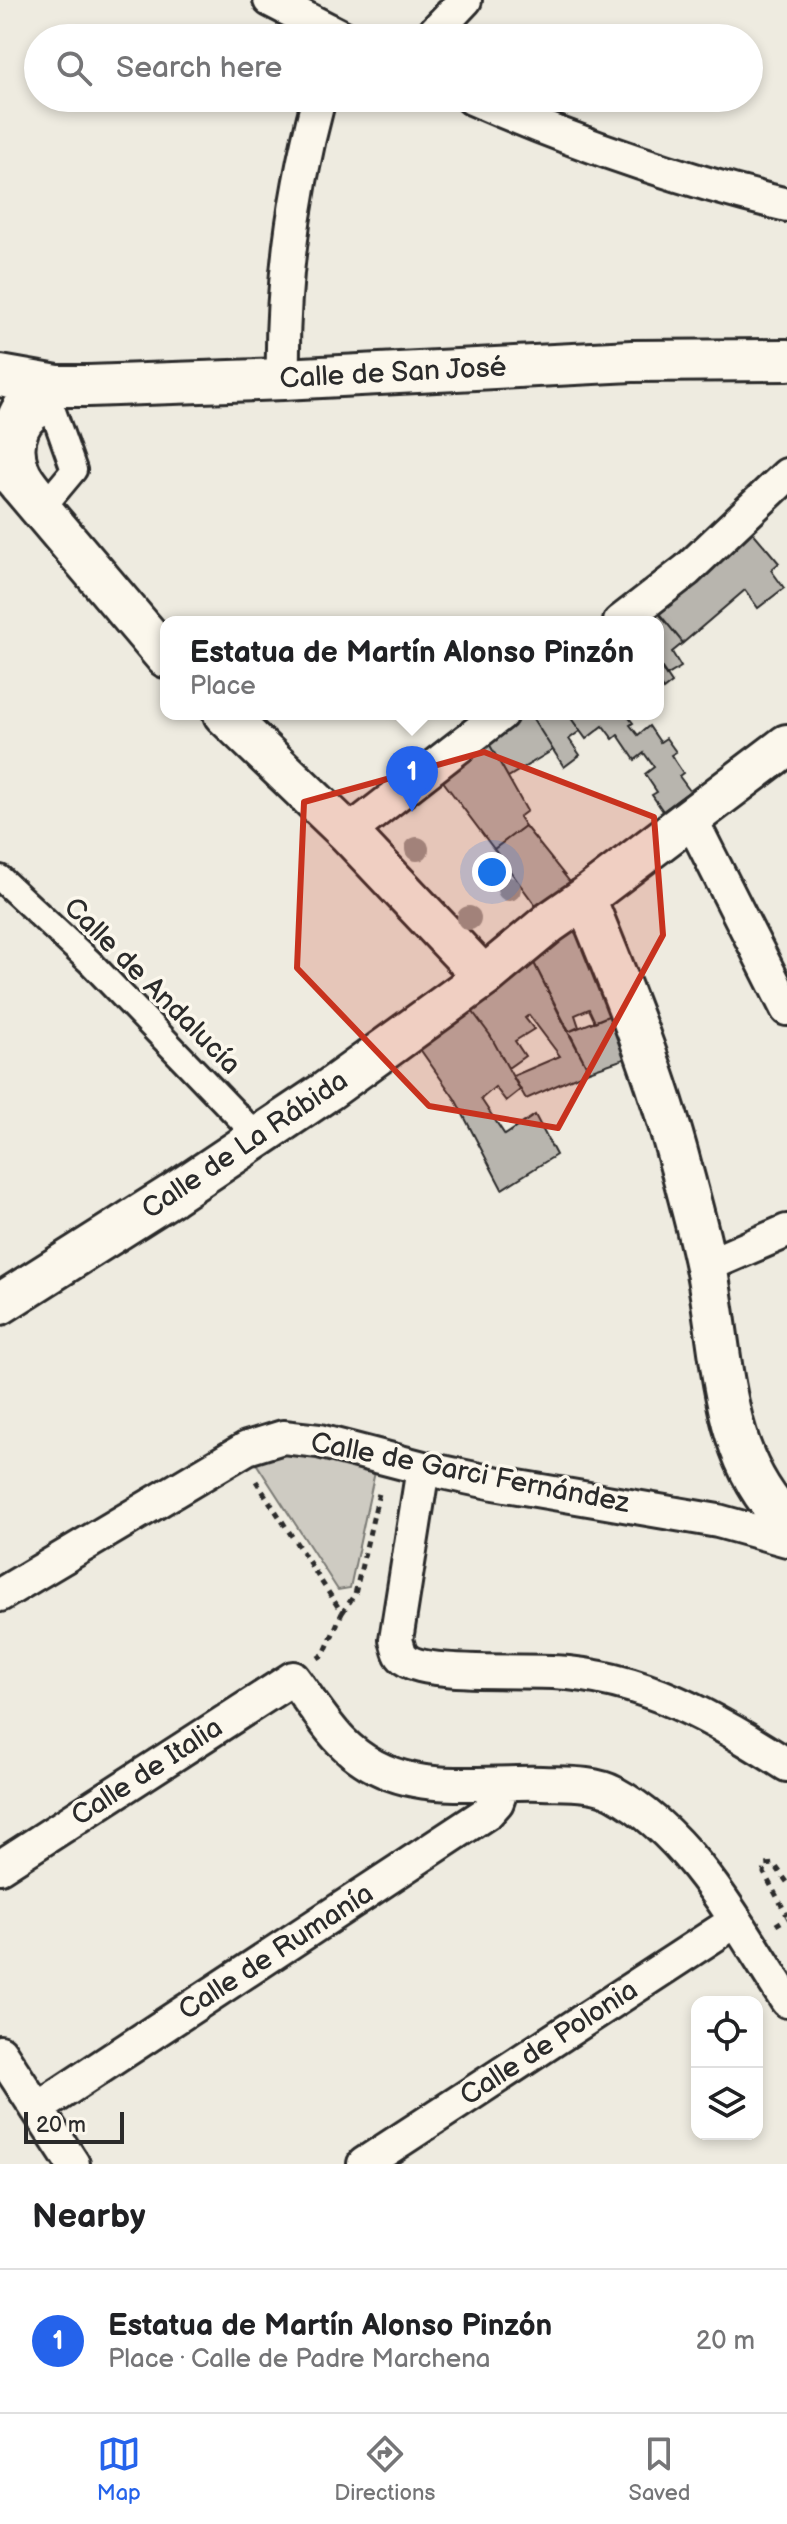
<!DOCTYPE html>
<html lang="en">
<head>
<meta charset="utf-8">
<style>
	body { margin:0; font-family:"Balsamiq Sans",sans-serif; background:#f6f6f6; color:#202124 }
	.controls { position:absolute; right:24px; bottom:24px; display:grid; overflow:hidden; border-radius:16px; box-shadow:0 4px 12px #0003 }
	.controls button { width:72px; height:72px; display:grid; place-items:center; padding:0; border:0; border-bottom:2px solid #e0e0e0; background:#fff; color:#202124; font:40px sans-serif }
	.scale { position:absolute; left:24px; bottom:20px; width:100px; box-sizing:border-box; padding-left:8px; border:4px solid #2b2b2b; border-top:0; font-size:22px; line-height:28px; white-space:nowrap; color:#2b2b2b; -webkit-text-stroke:6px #fbf7ec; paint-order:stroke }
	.you { position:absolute; left:492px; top:872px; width:28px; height:28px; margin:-20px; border:6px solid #fff; border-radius:50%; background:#1a73e8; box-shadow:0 0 0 12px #1a73e833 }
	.badge { display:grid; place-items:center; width:52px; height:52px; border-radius:50%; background:#2563eb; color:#fff; font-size:26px; font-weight:700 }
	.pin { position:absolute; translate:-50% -66px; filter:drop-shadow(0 2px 4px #0008) }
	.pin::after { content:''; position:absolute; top:42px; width:28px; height:24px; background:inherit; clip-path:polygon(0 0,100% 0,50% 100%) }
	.popup { position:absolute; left:160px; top:616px; width:504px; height:104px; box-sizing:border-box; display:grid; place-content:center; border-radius:16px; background:#fff; filter:drop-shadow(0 2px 6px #0005); font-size:26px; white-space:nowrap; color:#757577 }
	.popup b { font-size:30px; color:#202124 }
	.popup::after { content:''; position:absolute; left:50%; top:100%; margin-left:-16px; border:16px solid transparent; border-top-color:#fff }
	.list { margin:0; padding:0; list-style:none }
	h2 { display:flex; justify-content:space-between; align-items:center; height:104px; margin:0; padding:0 32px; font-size:34px }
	h2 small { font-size:26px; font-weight:400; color:#757577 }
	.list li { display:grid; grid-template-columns:52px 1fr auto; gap:24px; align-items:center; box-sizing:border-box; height:144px; padding:0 32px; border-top:2px solid #e0e0e0 }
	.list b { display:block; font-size:30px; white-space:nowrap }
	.list p { margin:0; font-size:26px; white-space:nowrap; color:#757577 }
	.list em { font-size:26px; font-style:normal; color:#757577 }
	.icon { flex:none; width:44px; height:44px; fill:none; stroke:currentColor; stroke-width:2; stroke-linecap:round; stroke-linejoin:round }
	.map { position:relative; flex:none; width:787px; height:2164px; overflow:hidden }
	.search { position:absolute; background:#fff; box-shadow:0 4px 12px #0003; left:24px; right:24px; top:24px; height:88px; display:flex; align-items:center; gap:20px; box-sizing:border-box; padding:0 28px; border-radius:44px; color:#757577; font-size:30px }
	.sheet { height:248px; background:#fff }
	nav { display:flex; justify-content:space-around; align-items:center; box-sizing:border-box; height:112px; border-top:2px solid #e0e0e0; background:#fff; font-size:22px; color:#757577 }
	nav a { display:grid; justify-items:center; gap:4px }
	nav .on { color:#2563eb }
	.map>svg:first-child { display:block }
</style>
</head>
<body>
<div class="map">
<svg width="787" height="2164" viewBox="0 0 787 2164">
	<rect width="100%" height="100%" fill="#eeebe0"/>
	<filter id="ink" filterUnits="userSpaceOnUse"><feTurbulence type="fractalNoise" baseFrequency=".0125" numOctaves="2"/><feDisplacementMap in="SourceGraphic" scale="16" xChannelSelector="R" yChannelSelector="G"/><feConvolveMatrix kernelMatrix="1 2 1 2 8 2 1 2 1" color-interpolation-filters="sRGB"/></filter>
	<g filter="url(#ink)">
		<path fill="#cecbc2" stroke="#7c7b76" stroke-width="2" d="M285 1450 376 1467 350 1588 338 1590 254 1460Z"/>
		<path fill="#b8b5ae" stroke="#2b2b2b" stroke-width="2" d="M751 530 779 563 771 570 784 588 758 608 745 590 683 643 657 611Z
			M657 611 683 643 672 652 681 667 666 676 658 662V622H642Z
			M658 662 672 683 663 690 661 687 658 689Z
			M522 714H530L553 750 508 777 487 740Z
			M530 714H568L580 731 569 739 580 755 564 767Z
			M568 714H626L633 723 630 725 638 735 649 726 660 742 666 738 676 752 671 755 683 773 679 776 690 791 663 811 652 795 657 792 645 774 654 767 644 753 635 760 618 735 613 739 603 726 586 739Z
			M487 740 527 811 519 817 525 826 494 849 439 776Z
			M525 826 570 882 538 909 494 849Z
			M573 928H580L613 1014 595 1022 589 1009 575 1015 579 1027 568 1032 531 957Z
			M531 957 589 1071 526 1099 513 1076 560 1056 529 1015 525 1018 534 1029 515 1041 525 1056 508 1068 490 1035 467 1004Z
			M467 1004 490 1035 520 1090 506 1101 495 1087 481 1099 505 1135 535 1115 556 1155 502 1189 455 1099 415 1042Z
			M613 1014 630 1057 589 1071 568 1032Z"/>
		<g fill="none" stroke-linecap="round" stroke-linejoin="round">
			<defs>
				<path id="pedestrian" d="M53 411 74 470 49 500C42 490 30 479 26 467 17 443 26 414 53 411Z
					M0 878 90 962 259 1138"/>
				<path id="minor" d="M270 0 344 38
					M429 38 465 0
					M472 98C573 142 679 179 787 205
					M283 379C281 283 294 191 319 98
					M620 622 687 570 787 475
					M690 817 787 1009
					M348 833 501 714
					M706 1266 787 1231
					M423 1468 396 1640C398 1645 399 1654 403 1657 419 1676 525 1670 553 1672 643 1676 713 1718 787 1765
					M0 1595 247 1448 283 1437 319 1441 423 1468 494 1483 718 1521 787 1540
					M0 1867 293 1678C309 1699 323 1722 341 1741 397 1799 471 1781 542 1783 565 1784 593 1782 614 1793 693 1836 739 1928 787 2001
					M0 2052 73 2164
					M37 2109 488 1812 497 1802 503 1785
					M364 2164 734 1922"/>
				<path id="tertiary" d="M0 376 57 386H88L283 379 632 361 787 360
					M0 461 166 657
					M20 485C9 440 6 404 57 386
					M224 714 348 833 484 977
					M585 898C621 986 657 1075 681 1167 690 1200 699 1233 706 1267 724 1355 719 1455 787 1522
					M0 1304 172 1195 327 1091 484 977 549 923 585 898 787 745"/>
			</defs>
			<use href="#pedestrian" stroke="#2b2b2b" stroke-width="30"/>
			<use href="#minor" stroke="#2b2b2b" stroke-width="38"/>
			<use href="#tertiary" stroke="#2b2b2b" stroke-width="46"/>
			<path stroke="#2b2b2b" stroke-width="5" stroke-dasharray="6 6" stroke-linecap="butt" d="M256 1481 342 1613 324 1654 318 1658
				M342 1613 355 1594 380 1489
				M787 1882 774 1864 765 1865 764 1873 787 1915
				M776 1925 787 1918"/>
			<use href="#pedestrian" stroke="#fbf7ec" stroke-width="24"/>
			<use href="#minor" stroke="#fbf7ec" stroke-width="32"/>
			<use href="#tertiary" stroke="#fbf7ec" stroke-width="40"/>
		</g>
		<g fill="#999791">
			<circle cx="417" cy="849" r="12"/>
			<circle cx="509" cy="889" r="12"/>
			<circle cx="469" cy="918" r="12"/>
		</g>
	</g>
	<path fill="#c8321e" fill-opacity="0.2" stroke="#c8321e" stroke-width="6" stroke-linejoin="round" d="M484 752 654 817 663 935 558 1128 429 1106 297 968 304 802Z"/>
	<g text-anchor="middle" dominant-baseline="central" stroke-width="7" stroke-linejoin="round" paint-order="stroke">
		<g font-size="28" fill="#2b2b2b" stroke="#fbf7ec">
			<text transform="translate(393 373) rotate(-3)">Calle de San José</text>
			<text transform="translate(152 986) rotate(45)">Calle de Andalucía</text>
			<text transform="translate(245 1145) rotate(-34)">Calle de La Rábida</text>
			<text transform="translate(470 1473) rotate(11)">Calle de Garci Fernández</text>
			<text transform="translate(147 1772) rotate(-33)">Calle de Italia</text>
			<text transform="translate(276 1952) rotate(-33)">Calle de Rumanía</text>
			<text transform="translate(549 2043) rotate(-33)">Calle de Polonia</text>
		</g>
	</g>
</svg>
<div class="controls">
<button><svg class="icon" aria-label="locate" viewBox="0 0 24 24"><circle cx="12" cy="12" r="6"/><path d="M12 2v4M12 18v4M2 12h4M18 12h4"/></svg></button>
<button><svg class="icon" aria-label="layers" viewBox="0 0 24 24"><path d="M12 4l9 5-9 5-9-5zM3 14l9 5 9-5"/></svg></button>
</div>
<div class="scale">20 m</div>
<div class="you"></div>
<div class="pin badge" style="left:412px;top:812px">1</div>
<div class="popup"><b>Estatua de Martín Alonso Pinzón</b>Place</div>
<div class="search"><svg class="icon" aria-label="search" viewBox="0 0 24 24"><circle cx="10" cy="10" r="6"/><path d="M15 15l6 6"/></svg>Search here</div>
</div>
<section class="sheet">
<h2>Nearby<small></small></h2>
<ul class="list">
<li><span class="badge">1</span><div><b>Estatua de Martín Alonso Pinzón</b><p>Place · Calle de Padre Marchena</p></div><em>20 m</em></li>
</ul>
</section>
<nav>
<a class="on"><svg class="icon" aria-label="map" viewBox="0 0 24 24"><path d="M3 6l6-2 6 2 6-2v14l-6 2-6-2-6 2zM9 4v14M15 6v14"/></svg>Map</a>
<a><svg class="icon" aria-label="directions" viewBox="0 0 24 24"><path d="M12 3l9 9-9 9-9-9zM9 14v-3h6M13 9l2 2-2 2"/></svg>Directions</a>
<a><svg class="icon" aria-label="saved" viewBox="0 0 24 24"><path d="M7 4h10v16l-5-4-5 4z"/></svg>Saved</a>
</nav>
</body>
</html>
